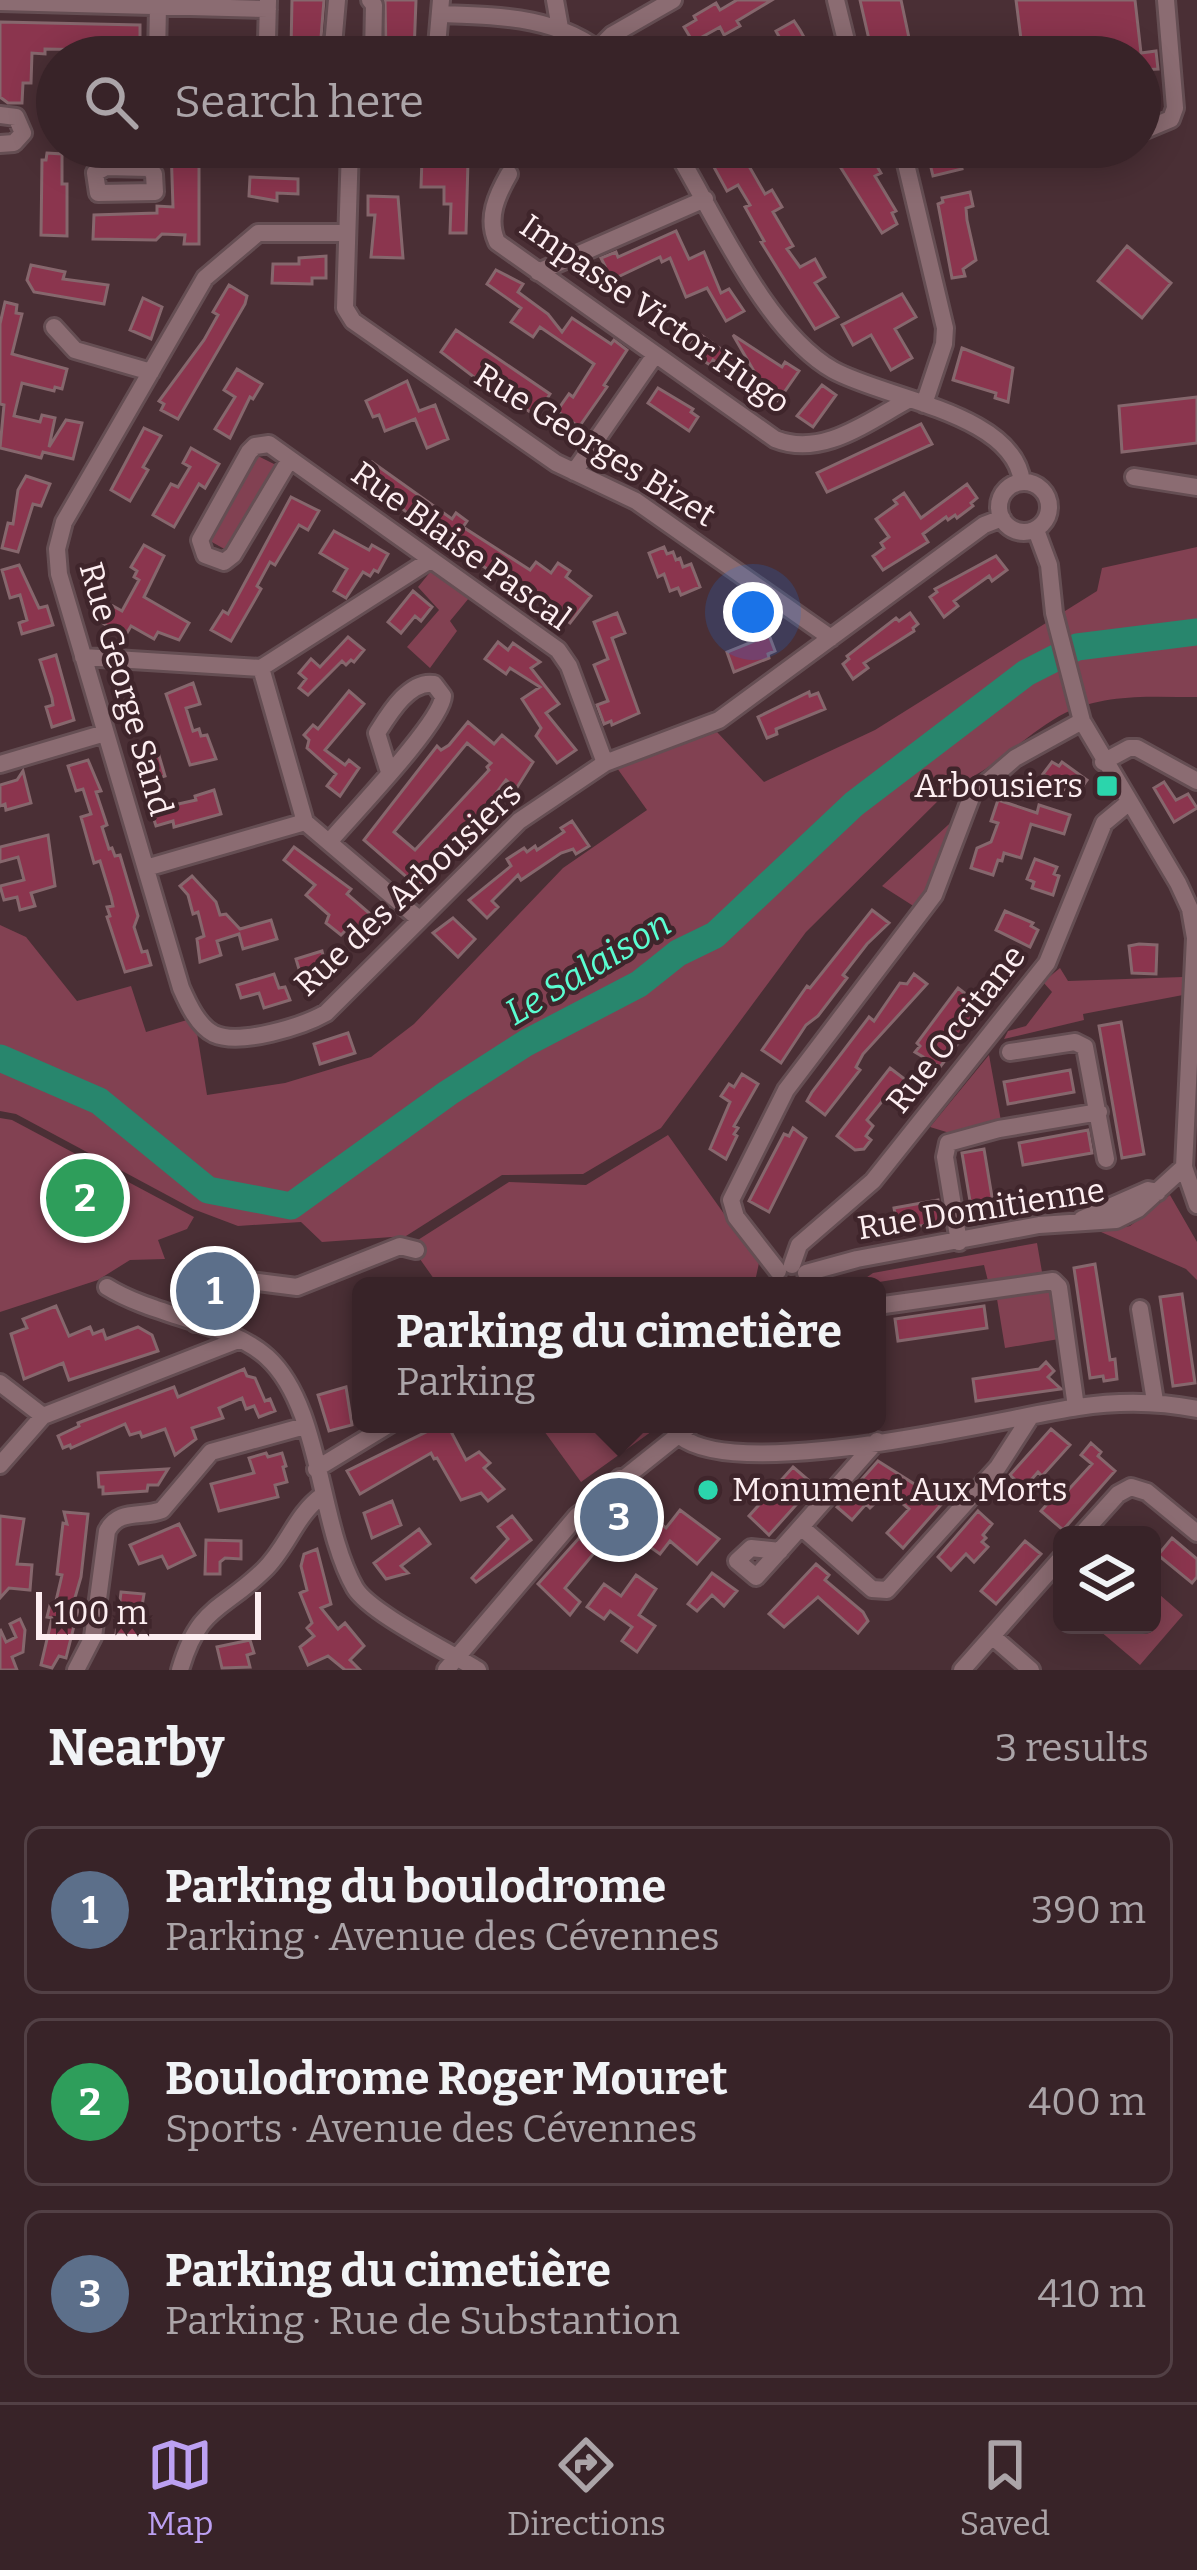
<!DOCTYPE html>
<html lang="en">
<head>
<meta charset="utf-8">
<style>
	body { margin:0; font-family:Bitter,serif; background:#3f2b30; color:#f1f3f6 }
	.controls { position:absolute; right:36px; bottom:36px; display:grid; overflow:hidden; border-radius:18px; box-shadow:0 6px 30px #0003 }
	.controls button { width:108px; height:108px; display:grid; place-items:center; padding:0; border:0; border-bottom:3px solid #524045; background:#382328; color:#f1f3f6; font:60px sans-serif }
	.scale { position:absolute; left:36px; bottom:30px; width:225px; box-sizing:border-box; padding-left:12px; border:6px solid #fdeef1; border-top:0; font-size:33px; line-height:42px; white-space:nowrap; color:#fdeef1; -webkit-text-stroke:9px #3f252b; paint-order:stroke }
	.you { position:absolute; left:753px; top:612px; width:42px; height:42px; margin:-30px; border:9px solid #fff; border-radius:50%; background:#1a73e8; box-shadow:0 0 0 18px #1a73e833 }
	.badge { display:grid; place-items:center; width:78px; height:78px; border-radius:50%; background:#bca0f2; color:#fff; font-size:39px; font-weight:700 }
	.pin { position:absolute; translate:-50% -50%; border:6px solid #fff; box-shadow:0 3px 12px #0006 }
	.popup { position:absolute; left:352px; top:1277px; width:534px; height:156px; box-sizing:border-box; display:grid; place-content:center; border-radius:18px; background:#382328; filter:drop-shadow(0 3px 9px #0005); font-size:39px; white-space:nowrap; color:#aba4a8 }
	.popup b { font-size:45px; color:#f1f3f6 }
	.popup::after { content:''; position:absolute; left:50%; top:100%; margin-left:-24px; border:24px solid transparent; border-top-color:#382328 }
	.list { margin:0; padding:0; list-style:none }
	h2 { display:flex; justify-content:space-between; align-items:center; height:156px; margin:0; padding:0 48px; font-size:51px }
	h2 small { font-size:39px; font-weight:400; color:#aba4a8 }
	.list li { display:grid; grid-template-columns:78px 1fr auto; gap:36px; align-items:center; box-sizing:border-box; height:168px; margin:0 24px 24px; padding:0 24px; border:3px solid #524045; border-radius:18px }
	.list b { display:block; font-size:45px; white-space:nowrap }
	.list p { margin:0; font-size:39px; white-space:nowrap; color:#aba4a8 }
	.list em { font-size:39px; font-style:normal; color:#aba4a8 }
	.icon { flex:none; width:66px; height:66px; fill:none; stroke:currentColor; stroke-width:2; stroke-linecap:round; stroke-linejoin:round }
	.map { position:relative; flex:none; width:1197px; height:1670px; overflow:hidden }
	.search { position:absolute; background:#382328; box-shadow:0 6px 30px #0003; left:36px; right:36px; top:36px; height:132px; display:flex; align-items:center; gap:30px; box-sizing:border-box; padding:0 42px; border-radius:66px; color:#aba4a8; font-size:45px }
	.sheet { height:732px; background:#382328 }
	nav { display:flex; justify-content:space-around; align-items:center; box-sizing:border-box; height:168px; border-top:3px solid #524045; background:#382328; font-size:33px; color:#aba4a8 }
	nav a { display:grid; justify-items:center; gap:6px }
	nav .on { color:#bca0f2 }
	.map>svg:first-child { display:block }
</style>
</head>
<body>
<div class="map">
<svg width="1197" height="1670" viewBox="0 0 1197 1670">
	<rect width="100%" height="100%" fill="#4a2f35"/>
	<path fill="#824152" d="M258 456 276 465 228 551 210 541Z
		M1197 547V697C1152 697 1106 693 1065 713 1025 734 995 770 953 786L806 932 661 1128 583 1174 502 1175 406 1236 322 1242 301 1222 238 1226 193 1209 16 1114 0 1111V925L26 937 77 1001 131 986 146 1032 187 1020 197 1033 207 1095 285 1083 371 1057 414 1024 563 868 647 810 617 768 717 732 764 782 875 730 1097 591 1102 568Z
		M431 571 469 598 450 621 457 631 430 668 407 647 439 610 418 587Z
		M961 813 928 890 915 907 882 886Z
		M1060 968 1068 981 1183 977V995L1083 1014 1084 1020 1004 1039 1008 1031 1026 1026 1052 992 1043 982Z
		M989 1055 1001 1121 953 1134 930 1127Z
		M0 1118 12 1120 194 1217 187 1229 158 1240 165 1259 130 1260 98 1280 0 1312Z
		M668 1135 759 1263 754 1286H439L410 1245 509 1182 586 1185Z
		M1170 1195 1197 1242V1280L1186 1269 1101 1232 1130 1226Z
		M1037 1243 1042 1272 988 1281 984 1265 879 1282 877 1297V1286H854L873 1273Z
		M1051 1290 1059 1339 1005 1348 997 1299Z
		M539 1424H662L581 1482Z
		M1152 1588 1183 1615 1140 1665 1093 1625H1152Z"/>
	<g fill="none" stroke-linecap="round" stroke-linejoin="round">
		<path stroke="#28866d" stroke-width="27" d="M0 1058 99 1101 208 1190 291 1206 448 1093 526 1043 639 984 678 953 715 935 854 804 1026 673 1077 647 1197 632"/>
	</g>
	<path fill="#8b354e" stroke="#86676d" stroke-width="3" fill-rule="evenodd" d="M292 0H324L320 50 291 49Z
		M385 0H416L414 53 386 52Z
		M737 0H772L737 21 740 26 724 35 720 27 693 42 684 27 696 20 694 16 716 3 720 10Z
		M860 0H901L913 57H873Z
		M1016 0H1135L1141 53 1156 51 1158 69 1140 70V57H1063L1062 42 1022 47Z
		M794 21 800 30 815 57H790L776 31Z
		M0 22 140 25V57H102V50L45 49V54L32 53 31 83H23L22 103H8L0 97Z
		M455 39 478 43 530 42 533 57H455Z
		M171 147H211V159H199V244H184L185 235 162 234 156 240 93 239 94 215 157 213V206L173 207Z
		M703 147H738L765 194 772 190 782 207 773 212 793 246 787 249 800 267 815 259 825 277 815 283 838 317 815 329 761 242 764 241 745 207 750 205 738 185 727 191Z
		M846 147H866L881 173 875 176 896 211 892 213 897 224 882 233 841 168 854 161Z
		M926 147H957L962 169 933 176Z
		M431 150H445V162L468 161 466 233H450L451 204H444V187H421L422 159H431Z
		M47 153 62 154V184H67V236L41 235 42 160H46Z
		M250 177 298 179V194L277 193V201L249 196Z
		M970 192 973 206 966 208 967 220 976 260 963 269 965 276 952 278 938 204 943 202 942 198Z
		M368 196 398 197 403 258 371 257 375 215H368Z
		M676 231 689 259 704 252 721 293 729 289 744 311 726 321 707 288 686 297 670 258 662 262 660 257 605 283 599 269 605 266 601 258 616 252 618 257Z
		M1127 246 1171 283 1142 318 1098 281Z
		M326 256V278H312V284L272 283 273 264H299V258Z
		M31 265 65 272 63 279 108 285 104 304 34 292 27 280Z
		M496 270 523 284 518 292 548 314 562 332 572 318 611 344 614 340 627 350 604 385 607 387 579 427 557 411 569 394 573 397 594 364 540 327 533 337 511 322 521 308 487 284Z
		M229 285 247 296 245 304 178 419 161 410 164 404 159 401 204 340 218 315 213 312Z
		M902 294 916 317 895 329 912 358 891 370 871 335 853 345 842 325Z
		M143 298 162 307 151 339 130 330Z
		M5 302 17 305 16 313 22 314 12 354 67 369 62 389 55 387 54 391 22 383 14 416 40 422 42 415 55 418 49 447 66 420 82 423 73 459 43 452 41 458 0 448 4 405 0 404V324Z
		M456 330 550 394 536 416 493 387 491 390 441 352Z
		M698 333 753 371 744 383 713 360 710 365 687 350Z
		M733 335 782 367 785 362 799 371 778 401 766 392Z
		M962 348 1013 368 1008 402 995 398 996 393 953 380Z
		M237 369 262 384 253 399 250 397 230 438 215 429 235 397 224 390Z
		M407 381 419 411 435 405 448 439 427 448 415 419 385 431 379 415 373 417 366 401Z
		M822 385 836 395 813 427 797 416Z
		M658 388 693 409 691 412 698 417 689 431 648 403Z
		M1197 397V443L1122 452 1119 406Z
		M921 424 932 444 827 492 817 473Z
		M144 428 161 436 143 467 148 470 130 501 111 490Z
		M191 448 219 464 205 488 199 484 174 527 153 515 171 484 178 487 190 467 183 463Z
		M372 462 452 519 456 513 467 521 463 527 530 570 536 562 551 573 558 563 570 571 566 577 591 596 570 623 536 599 534 602 446 540 444 543 406 517 408 514 402 508 361 476Z
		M26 476 50 484 41 506 33 504 18 552 2 548 8 523 13 524 18 490Z
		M967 484 977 498 971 503 973 506 957 518 955 515 948 520 946 517 923 534 928 542 883 570 873 556 884 548 881 543 889 537 876 519 897 504 894 500 904 493 921 518Z
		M291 497 319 511 308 530 299 525 275 565 270 562 257 586 261 589 231 641 211 630 223 611 228 614Z
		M334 531 369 550 372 545 388 554 378 572 374 570 370 576 363 572 346 598 334 591 347 569 320 553Z
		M144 545 164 556 144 597 189 623 179 640 158 632 154 639 131 626 124 638 103 623 113 606 122 611 139 580 134 577 137 571 131 567Z
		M664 547 667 554 673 552 676 560 680 558 683 567 691 564 700 587 681 595 678 588 670 591 664 574 658 577 649 553Z
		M996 556 1007 570 992 581 989 576 954 601 958 606 944 617 930 597 937 592 935 589Z
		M19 565 39 608 47 606 53 625 22 634 19 623 27 620 20 595 10 598 2 570Z
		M413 591 432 607 421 621 415 616 401 633 388 622Z
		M617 613 625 633 612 638 639 713 612 725 611 721 604 724 597 705 608 701 594 665 608 659 594 622Z
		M910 613 918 624 913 628 914 631 864 663 868 668 853 679 843 664 849 659 847 656 896 618 899 621Z
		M769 635 775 651 768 654 769 658 734 672 727 652Z
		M348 637 364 650 354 662 351 660 346 665 342 661 308 695 299 688 306 679 299 673 311 659 320 667Z
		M498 642 508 650 513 643 540 662 531 668 559 704 546 713 576 750 557 763 536 736 541 728 522 699 540 687 510 668 506 674 485 659Z
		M56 655 74 720 52 727 46 707 53 705 52 698 40 660Z
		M193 683 200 704 186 708 193 731 199 729 201 736 207 735 216 759 190 765 166 694Z
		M349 691 364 704 325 750 345 765 349 760 359 768 340 796 327 786 336 774 307 748 309 740 304 735 313 725 318 729Z
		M809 692 810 696 818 693 825 709 776 729 777 734 767 738 758 717Z
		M468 722 494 744 502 735 533 762 516 789 506 780 456 847 453 845 448 851 444 848 422 874 427 878 418 887 364 840 437 746 441 750 449 745ZM467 743 491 763 487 767 489 770 415 850 394 832Z
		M155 742 165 776 142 783 132 749Z
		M88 760 101 791 96 792 107 825 102 827 109 849 112 848 115 856 120 855 138 916 134 927 142 952 147 951 151 965 125 972 107 917 110 916 107 907 113 906 111 897 100 861 94 863 81 817 91 814 83 789 76 791 68 766Z
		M1052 762 1059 766 1062 762 1087 780 1075 797 1043 774Z
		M23 771 31 803 6 810 5 804 0 806V785L17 780Z
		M1164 782 1176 800 1188 794 1197 808 1174 822 1154 788Z
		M214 790 221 814 174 827 173 821 156 826 151 810 196 800 195 796Z
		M998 800 1037 813 1039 805 1070 815 1064 834 1031 824 1021 858 1004 853 1002 861 998 860 993 875 971 868 977 848 991 842 998 823 991 821Z
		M572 821 589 846 576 854 573 849 561 853 521 880 518 875 492 901 498 907 487 918 469 900 511 866 507 859 524 848 527 852 535 846 537 850 564 832 561 828Z
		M48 835 55 886 31 893 35 906 20 910 17 897 4 900 0 886 24 880 18 857 0 862V847Z
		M294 847 351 889 347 894 383 925 370 940 352 924 341 935 326 923 329 915 306 895 315 885 284 860Z
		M1035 859 1057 867 1054 874 1059 876 1053 895 1032 888 1034 882 1027 879Z
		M192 876 216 902 220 915 226 914 240 929 271 920 277 939 243 949 239 934 217 941 221 955 200 962 197 939 204 936 198 912 193 914 188 895 180 886Z
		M872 910 889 923 867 944 843 975 847 978 818 1016 806 1025 781 1063 762 1050 807 986 810 988Z
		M1005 911 1033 923 1031 926 1038 930 1030 947 996 930Z
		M453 918 475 939 458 957 433 933Z
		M1139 944 1157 945 1156 974 1132 973 1129 946Z
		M322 951 329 979 304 986 296 959Z
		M274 974 279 988 285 987 290 1000 264 1008 259 993 241 998 237 985Z
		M914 974 927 984 863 1054 856 1067 860 1070 825 1115 807 1101 812 1092 869 1017 874 1021 900 983 907 984Z
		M958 988 976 1002 970 1009 979 1016 940 1067 915 1052 920 1046 917 1043Z
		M1121 1022 1144 1154 1122 1158 1099 1026Z
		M348 1033 355 1053 320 1064 314 1044Z
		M890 1068 915 1087 904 1101 892 1092 884 1099 867 1120 873 1126 866 1136 871 1140 864 1149 855 1150 837 1136Z
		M1070 1070 1074 1092 1008 1104 1004 1082Z
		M742 1074 758 1084 734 1126 738 1128 734 1134 737 1136 726 1159 710 1149 730 1102 721 1096 729 1084 734 1087Z
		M793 1128 806 1138 769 1212 749 1201 784 1134 789 1136Z
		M1088 1130 1092 1153 1023 1165 1019 1143Z
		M984 1149 995 1215 973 1219 962 1153Z
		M938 1200 942 1222 898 1230 894 1208Z
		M1095 1264 1110 1360 1115 1359 1117 1379 1104 1381 1103 1376 1090 1378 1074 1268Z
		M1182 1294 1195 1383 1173 1386 1160 1297Z
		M56 1306 69 1336 90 1327 93 1334 103 1330 106 1339 138 1327 152 1335 158 1351 69 1380 63 1363 24 1379 11 1334 27 1328 23 1319Z
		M984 1306 987 1328 898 1341 895 1319Z
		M1046 1362 1054 1371 1048 1377 1061 1389 976 1401 973 1379 1039 1369Z
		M244 1369 247 1376 255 1378 265 1401 270 1399 275 1411 259 1417 254 1406 246 1409 242 1398 219 1408 223 1418 192 1428 196 1439 175 1455 165 1429 142 1437 140 1432 130 1435 125 1424 71 1448 70 1445 63 1448 58 1436 79 1426 78 1423 174 1387 178 1397Z
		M346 1387 352 1425 329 1431 318 1395Z
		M427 1424H447L466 1460 479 1452 490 1463 484 1468 504 1489 488 1501 481 1493 461 1500 437 1458 434 1459 431 1453 360 1494 347 1471 430 1430Z
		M1051 1429 1070 1445 1042 1476 1038 1472 1024 1488 1010 1475Z
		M1091 1443 1101 1452 1098 1456 1115 1471 1063 1530 1041 1511 1055 1495 1060 1499 1092 1464 1081 1455Z
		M266 1453 268 1457 282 1453 286 1466 283 1467 287 1482 275 1485 278 1497 219 1511 211 1484 254 1473 249 1458Z
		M878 1461 916 1485 923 1477 947 1498 903 1548 887 1533 909 1509 888 1491 870 1508 866 1504 852 1520 837 1507Z
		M793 1467 814 1485 769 1535 749 1516Z
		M168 1469 158 1485H148L147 1491 103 1494V1487H99L98 1473Z
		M392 1501 401 1525 372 1538 364 1513Z
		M680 1510 719 1539 697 1564 670 1541 660 1554 640 1540 656 1520 666 1528Z
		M978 1511 992 1524 983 1535 986 1538 982 1542 988 1547 974 1562 966 1554 951 1570 938 1557Z
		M64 1512 88 1514 81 1577 72 1608 78 1610 66 1658 59 1656 52 1668 41 1665 52 1618 47 1617 50 1605H55L62 1575 57 1574 63 1523 67 1524Z
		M0 1516 24 1519 17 1564 32 1565 30 1590 9 1588 0 1598Z
		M512 1516 531 1540 476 1582 472 1578 508 1539 498 1527Z
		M179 1524 195 1555 168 1568 162 1556 139 1564 130 1545Z
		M419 1529 430 1544 401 1566 408 1573 386 1579 374 1563Z
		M579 1538 595 1552 565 1588 580 1602 570 1615 538 1584Z
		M1172 1538 1197 1559V1577L1192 1583 1158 1555Z
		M206 1540 241 1541V1559L225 1558 220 1562V1574H205Z
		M1025 1541 1041 1554 996 1604 981 1591Z
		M317 1549 331 1604 321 1608 338 1629 345 1623 364 1646 350 1660 360 1670H345L328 1656 308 1665 300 1647 314 1636 307 1628 312 1623 300 1593 307 1590 301 1566 304 1554Z
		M816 1564 829 1575 825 1580 863 1612 868 1621 858 1633 818 1597 784 1627 769 1614Z
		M712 1573 737 1591 724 1606 712 1595 697 1611 688 1604Z
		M636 1575 656 1589 639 1615 655 1626 637 1652 622 1641 632 1627 610 1611 604 1619 587 1607 604 1584 621 1596Z
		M121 1592 144 1594 137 1636 116 1634Z
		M20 1619 25 1630 23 1652 12 1657 17 1670H0V1629L6 1642 16 1637 10 1624Z
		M250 1640 254 1653 247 1655 250 1667 222 1668 217 1647Z"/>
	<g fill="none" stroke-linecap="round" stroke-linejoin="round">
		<defs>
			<path id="minor" d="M370 0 374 5 373 57
				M555 0 560 28
				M836 0 850 57
				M268 1 267 40 273 57
				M0 2 268 9
				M440 14C500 16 559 16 607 57
				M598 49 612 35 673 0
				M157 57 158 6
				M332 57 337 0
				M436 57 441 0
				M0 115 16 117 23 133 14 143 0 144
				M1140 132 1171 119 1175 108 1166 0
				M350 147 345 308 353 321 556 463 636 501 831 638
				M674 147C715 215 765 331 833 370 885 399 1014 413 1022 482
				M902 147 945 328 944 344 924 404
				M106 167 149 168 154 174 155 192 98 193 95 173Z
				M509 174C497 195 486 218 497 242L775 439C822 458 867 422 908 400
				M347 233H258L205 278 64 522 57 549 59 574 181 988C188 1004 198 1026 214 1034 240 1046 303 1026 326 1013L519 821 605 763 719 720 984 525 1002 518
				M538 272 705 199
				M54 327 75 350 151 372
				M290 459 269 444 255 446 249 452 200 540 205 555 224 562 233 555 290 459 558 650 569 666 605 763
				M574 472 655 355
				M1134 477 1197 487
				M999 507a25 25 0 1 1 50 0a25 25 0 1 1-50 0Z
				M1036 530 1049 565 1054 613 1082 721 1178 883 1190 909 1195 938 1184 1167 1197 1205
				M83 657 261 668 430 560
				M261 668 305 822 419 919
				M1103 762 1129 748H1137L1197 781
				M0 764 105 733
				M329 842C351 816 442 722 443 696L434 684C409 680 389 714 377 733L389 772
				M146 868 305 822
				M1010 1052 1075 1042 1085 1047 1106 1159
				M1082 1219 1148 1190 1158 1192
				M959 1242 945 1157 948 1143 999 1129 1099 1112
				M792 1265 799 1245 873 1181 1047 963 1104 823 1128 803
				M778 1271 736 1217 731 1200 786 1090 934 895 972 795 1015 758 1082 721
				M806 1273 857 1259 1039 1225 1116 1220 1138 1209 1184 1167
				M107 1287C153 1316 230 1323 267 1357 322 1407 318 1524 355 1588 370 1613 450 1652 478 1670
				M877 1306 1053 1281 1059 1287 1076 1407
				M1140 1309 1155 1401
				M195 1323 212 1290 258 1282 297 1287 400 1246 416 1250
				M0 1383 43 1416
				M680 1436C739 1484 998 1419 1078 1407 1118 1401 1157 1401 1197 1409
				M0 1465 43 1416 238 1340
				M316 1469 390 1424
				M620 1478 636 1499
				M801 1527 872 1589 887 1590 998 1467 1029 1419
				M1081 1535 1118 1494 1131 1487 1147 1492 1197 1533
				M780 1551 751 1548 737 1561 756 1577C797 1532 837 1486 877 1441
				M992 1636 1031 1670
				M76 1670 93 1637 107 1531C119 1508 142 1518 162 1510L211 1452 305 1426
				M180 1670C199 1605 221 1612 264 1570 288 1547 295 1515 323 1495
				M446 1670 577 1516 692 1424
				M962 1670 1062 1557"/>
		</defs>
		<use href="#minor" stroke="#654e53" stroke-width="22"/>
		<use href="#minor" stroke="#8b6c72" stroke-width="16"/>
	</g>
	<g fill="#2bd5ac" stroke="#3f252b" stroke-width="4.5">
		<rect x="1095" y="774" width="24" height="24" rx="6"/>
		<circle cx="708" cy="1490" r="12"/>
	</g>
	<g text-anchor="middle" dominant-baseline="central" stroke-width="9" stroke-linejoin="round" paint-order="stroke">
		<g font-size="33" fill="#fdeef1" stroke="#3f252b">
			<text transform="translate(655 314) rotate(35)">Impasse Victor Hugo</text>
			<text transform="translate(595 445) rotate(32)">Rue Georges Bizet</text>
			<text transform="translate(461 546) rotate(36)">Rue Blaise Pascal</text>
			<text transform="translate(126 689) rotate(74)">Rue George Sand</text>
			<text transform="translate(408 889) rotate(-43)">Rue des Arbousiers</text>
			<text transform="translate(956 1029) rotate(-52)">Rue Occitane</text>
			<text transform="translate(981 1209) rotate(-9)">Rue Domitienne</text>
		</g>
		<g font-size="33" fill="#fdeef1" stroke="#3f252b" text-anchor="end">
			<text x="1083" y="786">Arbousiers</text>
			<text x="732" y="1490" text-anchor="start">Monument Aux Morts</text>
		</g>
		<g font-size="36" font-style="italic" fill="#5afdd1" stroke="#3f252b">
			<text transform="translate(588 968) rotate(-31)">Le Salaison</text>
		</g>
	</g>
</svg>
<div class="controls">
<button><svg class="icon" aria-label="layers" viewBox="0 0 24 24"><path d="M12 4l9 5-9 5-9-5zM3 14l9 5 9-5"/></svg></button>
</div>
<div class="scale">100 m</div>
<div class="you"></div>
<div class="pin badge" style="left:215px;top:1291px;background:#5c6f8a">1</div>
<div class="pin badge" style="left:85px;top:1198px;background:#2e9e5b">2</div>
<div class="pin badge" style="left:619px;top:1517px;background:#5c6f8a">3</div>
<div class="popup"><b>Parking du cimetière</b>Parking</div>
<div class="search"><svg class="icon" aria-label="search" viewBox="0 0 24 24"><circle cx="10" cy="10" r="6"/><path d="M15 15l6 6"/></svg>Search here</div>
</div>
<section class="sheet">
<h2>Nearby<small>3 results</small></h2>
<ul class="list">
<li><span class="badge" style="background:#5c6f8a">1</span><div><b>Parking du boulodrome</b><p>Parking · Avenue des Cévennes</p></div><em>390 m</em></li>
<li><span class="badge" style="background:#2e9e5b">2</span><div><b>Boulodrome Roger Mouret</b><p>Sports · Avenue des Cévennes</p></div><em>400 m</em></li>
<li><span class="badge" style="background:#5c6f8a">3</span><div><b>Parking du cimetière</b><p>Parking · Rue de Substantion</p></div><em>410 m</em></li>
</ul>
</section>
<nav>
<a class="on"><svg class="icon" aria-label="map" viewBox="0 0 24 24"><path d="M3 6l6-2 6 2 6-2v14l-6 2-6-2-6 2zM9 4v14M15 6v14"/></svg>Map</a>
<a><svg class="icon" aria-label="directions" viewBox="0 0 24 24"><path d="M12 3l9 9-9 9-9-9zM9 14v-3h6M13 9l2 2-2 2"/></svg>Directions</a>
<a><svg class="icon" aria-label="saved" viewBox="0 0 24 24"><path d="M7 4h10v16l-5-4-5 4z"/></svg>Saved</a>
</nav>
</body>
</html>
